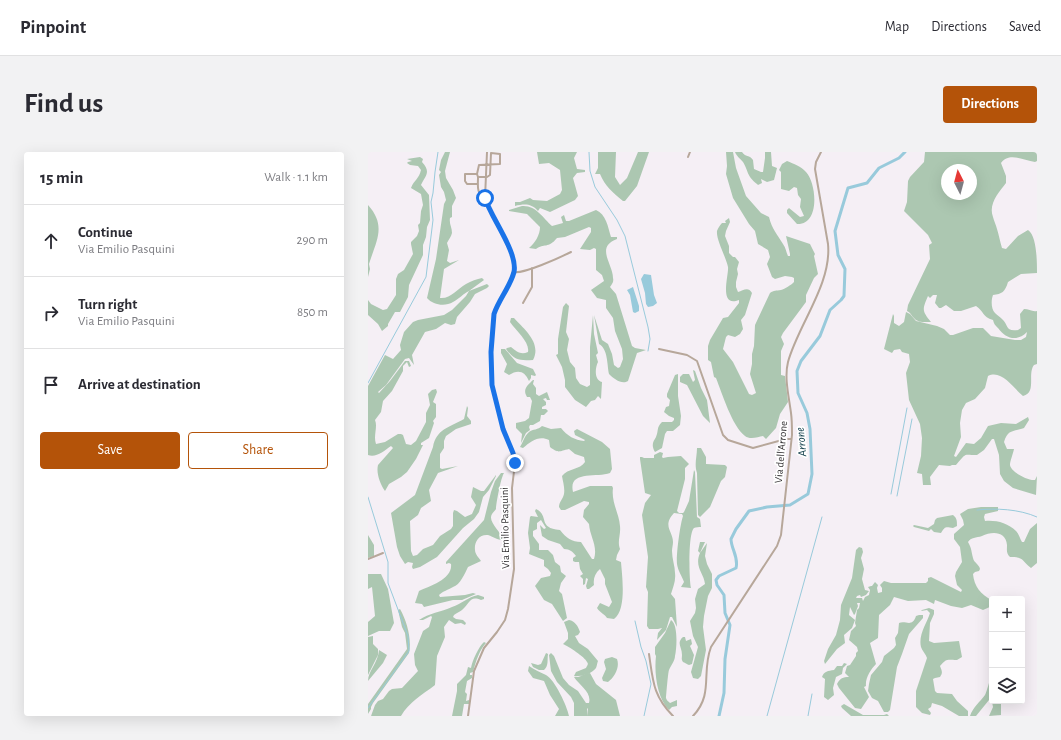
<!DOCTYPE html>
<html lang="en">
<head>
<meta charset="utf-8">
<style>
	body { margin:0; font-family:"Alegreya Sans",sans-serif; background:#f2f2f3; color:#2b2b33 }
	.controls { position:absolute; right:12px; bottom:12px; display:grid; overflow:hidden; border-radius:4px; box-shadow:0 4px 16px #0002 }
	.controls button { width:36px; height:36px; display:grid; place-items:center; padding:0; border:0; border-bottom:1px solid #e1e1e2; background:#fff; color:#2b2b33; font:20px sans-serif }
	.compass { position:absolute; left:573px; top:12px; width:36px; height:36px; border-radius:50%; background:#fff; box-shadow:0 4px 16px #0002; rotate:354deg }
	.stop { position:absolute; width:12px; height:12px; margin:-9px; border:3px solid #1a73e8; border-radius:50%; background:#fff }
	.stop.end { background:#1a73e8; border-color:#fff; box-shadow:0 1px 4px #0008 }
	.list { margin:0; padding:0; list-style:none }
	h2 { display:flex; justify-content:space-between; align-items:center; height:52px; margin:0; padding:0 16px; font-size:17px }
	h2 small { font-size:13px; font-weight:400; color:#7c7c81 }
	.list li { display:grid; grid-template-columns:26px 1fr auto; gap:12px; align-items:center; box-sizing:border-box; height:72px; padding:0 16px; border-top:1px solid #e1e1e2 }
	.list b { display:block; font-size:15px; white-space:nowrap }
	.list p { margin:0; font-size:13px; white-space:nowrap; color:#7c7c81 }
	.list em { font-size:13px; font-style:normal; color:#7c7c81 }
	.actions { display:flex; gap:8px; padding:12px 16px }
	.actions a { flex:1; padding:9px 0; border:1px solid #b45309; border-radius:4px; text-align:center; font-size:14px; color:#b45309 }
	.actions .main { background:#b45309; color:#fff }
	.icon { flex:none; width:22px; height:22px; fill:none; stroke:currentColor; stroke-width:2; stroke-linecap:round; stroke-linejoin:round }
	.map { position:relative; flex:none; width:669px; height:564px; overflow:hidden; border-radius:4px }
	header { display:flex; align-items:center; gap:24px; box-sizing:border-box; height:56px; padding:0 20px; background:#fff; border-bottom:1px solid #e1e1e2 }
	header strong { font-size:19px }
	nav { display:flex; gap:22px; margin-inline-start:auto; font-size:14px }
	.intro { display:flex; align-items:center; justify-content:space-between; box-sizing:border-box; height:96px; padding:0 24px }
	h1 { margin:0; font-size:28px }
	.button { padding:10px 18px; border-radius:4px; background:#b45309; color:#fff; font-size:14px; font-weight:700 }
	main { display:flex; gap:24px; padding:0 24px }
	aside { flex:1; background:#fff; border-radius:4px; box-shadow:0 4px 16px #0002 }
	.map>svg:first-child { display:block }
</style>
</head>
<body>
<header>
<strong>Pinpoint</strong>
<nav><a>Map</a><a>Directions</a><a>Saved</a></nav>
</header>
<div class="intro"><h1>Find us</h1><a class="button">Directions</a></div>
<main>
<aside>
<h2>15 min<small>Walk · 1.1 km</small></h2>
<ul class="list">
<li><svg class="icon" aria-label="ahead" viewBox="0 0 24 24"><path d="M12 20V5M6 11l6-6 6 6"/></svg><div><b>Continue</b><p>Via Emilio Pasquini</p></div><em>290 m</em></li>
<li><svg class="icon" aria-label="right" viewBox="0 0 24 24"><path d="M7 20v-9h11M14 6l5 5-5 5"/></svg><div><b>Turn right</b><p>Via Emilio Pasquini</p></div><em>850 m</em></li>
<li><svg class="icon" aria-label="arrive" viewBox="0 0 24 24"><path d="M6 21V4h12l-3 4 3 4H6"/></svg><div><b>Arrive at destination</b></div></li>
</ul>
<div class="actions"><a class="main">Save</a><a>Share</a></div>
</aside>
<div class="map">
<svg width="669" height="564" viewBox="0 0 669 564">
	<rect width="100%" height="100%" fill="#f5eff5"/>
	<path fill="#acc7b1" fill-rule="evenodd" d="M77 0H82L77 19 78 26 85 38 88 46 84 54V65L82 66C81 72 84 75 84 81 83 85 81 87 79 91L81 98 79 109 82 111 91 108 76 117 72 146C83 147 89 137 98 132 103 129 109 127 114 126L116 128 101 139 119 132 121 134 119 136 107 142 102 150 89 165 87 172 83 173 77 171 68 177 57 180 44 203 46 213 41 206 37 207 18 233 10 240 11 241 22 229 37 209H41L43 214 41 215 39 210 35 214V219L24 239 15 249 13 260 7 268C10 275 5 284 8 292L17 290 30 282H33L35 283 38 292 43 293 48 289 58 270V261L62 253 60 242 64 238 68 237 69 240 65 250 68 252V265L65 269 66 271 61 286 53 291V293H55L48 307 39 320 33 325 21 332 17 339C12 332 8 321 10 313L25 296 23 294C16 299 8 306 0 303V234L17 203 25 207 33 198 32 193 36 180 45 170 50 168 76 163 84 158 98 144 101 139C96 141 91 147 85 150 77 155 65 153 59 146L68 107 76 52 78 48 76 40 73 35 71 23 73 20 71 18 73 8Z
		M169 0H209L206 6 209 17 217 18V20L209 21 205 26 210 44 207 48 182 60 172 56 170 59C163 51 156 52 147 54V50H152L162 46 165 48 179 49 192 42 194 38 192 18 181 11 171 12Z
		M230 0H248L247 25 252 33 259 26 270 0H281L269 34 257 49H255C245 41 237 34 232 22H227L230 16Z
		M358 0H365L368 16 378 44 393 61 401 65C404 77 409 82 415 92 418 96 418 100 420 104H422V102L418 84 442 92 447 102 446 104 450 122 446 126 438 143V150L415 181 413 185 416 192 413 199V223L417 224 420 250 412 262 408 276 398 287 395 284C390 285 382 288 377 284 364 274 354 241 348 226L346 225 343 210 340 208V194L342 188 355 166 360 165 371 151V148C350 156 361 123 360 115 358 105 348 88 349 79 350 76 352 73 354 71H358L357 69 361 66 362 70 358 79 357 84 361 94V101L365 105H367L371 110 369 117 370 122 368 130V135L370 140C375 139 380 134 384 141L377 163 373 168 375 177 372 182 367 185 360 183 358 185 355 197 365 210 381 242 384 243 388 241 382 222 384 212V202L386 194 387 173 402 141C406 138 408 139 413 138 417 137 423 133 426 130V126L424 125 417 124 407 127 404 125 399 112 402 105 400 98 390 92 387 79 381 72 365 46 358 22 359 14Z
		M367 0H374C377 5 382 3 385 8L386 17 393 20H395L397 6V0H403L404 14 409 16 406 28 399 30 393 27 394 31 390 33 389 32C378 23 381 20 375 10 372 6 369 5 367 0Z
		M557 0H669V9L667 10C655 8 641 0 633 11L638 24V31C631 40 620 52 625 65 626 69 628 73 629 77 631 83 632 90 634 96L638 97 650 84 660 78C669 84 669 110 669 121L653 122 640 130C637 140 634 142 625 143 623 148 623 157 627 161 629 163 632 165 634 167 641 173 637 180 650 178L653 176 652 162 656 157C661 157 664 160 669 159V212L666 213C659 222 669 241 655 244 646 237 634 217 620 224L617 236 607 247 598 251 594 258 592 271 593 285 586 304 588 305 598 291 606 292 613 286 620 274 633 271 648 272 660 265 661 268 656 276C645 280 640 277 636 290L639 297H646C645 302 642 309 642 313 643 320 660 329 667 328L669 324 668 343 645 336 636 329 632 322 631 303 626 287H624L616 298 609 303C595 303 599 300 588 313H584L582 314 571 313 562 325 563 333H555L554 322 549 321 553 304 554 286 552 272 541 248 538 221 542 210 541 202 534 200 532 197 526 198 524 201 516 197 525 162 526 164V171L531 174 536 170 538 160 542 162 548 169 569 174 576 177 582 183H585L605 176H615L623 184 647 188H653L658 185 659 180C649 190 638 187 630 176 627 173 626 172 625 168 614 165 616 159 608 154L593 159H586L578 153 573 156H571L567 151 569 143H565L562 146 560 144C554 158 554 159 563 170 557 170 550 171 546 166 543 163 543 161 539 159L540 153 562 107 561 93 564 91 560 83 536 59 539 50 540 29 542 25 556 10ZM579 18H603V42H579Z
		M52 5 55 7 54 10C63 20 58 23 53 33L61 43 62 68 59 75 58 85 55 93V103L41 133 40 145 32 160H27L20 172V174L14 179 10 172 0 163V148L3 152 15 158 19 157 28 143V127L30 122 36 118 45 102 43 92V90L49 84 51 79 50 73 52 71 53 59 55 53 53 42 43 36C46 28 51 27 53 18L50 14 42 13 39 11 40 10 44 9 39 7Z
		M419 9C426 12 433 14 438 20 449 32 452 73 429 72L419 61V58L421 56 432 65 436 64 432 55 433 47 430 43 429 36 426 35 421 39 413 37V20L411 18 414 12Z
		M0 53C19 74 8 89 1 112L2 117 0 125Z
		M154 54C168 53 175 66 184 74L195 71 193 65 196 63 198 69H201L228 58C238 62 240 75 243 85H249V87C227 95 245 112 245 126 246 130 244 132 242 135L248 142 264 194 267 196 278 198 269 201 260 229C254 233 246 227 241 222 239 212 240 197 231 192L226 163 234 188 240 192 244 202 246 213 250 216 252 215 255 207 254 197 247 179 245 166 238 156V148L229 146 223 138 236 129 234 123 228 118V97L226 96 222 98 212 97 223 80V76L221 75 197 85 189 86C180 97 176 91 168 97L161 96C167 91 172 83 172 75L159 62 141 59V58Z
		M198 151 201 154 198 180 201 187 199 198 202 210 207 216 208 226 212 232 219 235 222 233V195L225 163 226 182 230 201 228 203 230 210C227 216 226 228 234 230L233 247 230 244 227 248 223 249 218 255 207 248 197 235V228L194 215 188 203 190 202V187L195 155Z
		M143 166H146C156 177 174 191 165 208 151 209 146 208 138 197L139 196 143 195C149 200 153 203 160 200 162 190 148 179 142 170Z
		M133 197H137L149 211 165 217 168 223 167 224 163 223V226L161 229C157 219 150 217 141 223L136 220 139 212 133 201Z
		M325 218 327 219 333 236 339 248 342 271 335 264 319 233 312 230V225L315 222H321L325 230 327 228Z
		M310 222V244L313 264 312 273 305 279H299L297 282 294 296 287 300C283 293 285 290 288 285 291 278 288 276 294 270H304L306 268V266L301 264 296 260 298 255 301 254 302 248 299 245V242L307 223Z
		M165 228H166L165 232 168 236V242L171 244 179 240 182 248H179L178 246 175 247 178 250V253L174 255V257H178L180 259 176 263H173L172 269 165 273H162L161 275 162 278 158 281 153 291 154 282 148 276V271L157 269 161 266 164 249 162 245H159C154 237 160 233 165 228Z
		M99 254 100 256 99 264 103 269V272L88 277 78 284 76 289V296L72 302V316L74 317 90 314 70 321 61 338 63 349 53 356 50 363 42 369 43 399 45 404 49 403 55 397 65 393 72 384 83 377 85 374V361L86 358 89 359 97 365 104 362 108 353 103 345 105 335 113 339H116L128 323V324L121 338 115 345 111 360 106 367 95 376 69 405 52 415 45 417 44 415 45 411 40 410 37 412 32 404 29 395 23 361 47 343 65 295C68 277 82 275 96 267Z
		M174 274 183 277 193 276C199 284 207 288 216 289L217 288 207 283 206 279 209 277 234 290 242 297 244 317 242 321C228 326 200 318 205 340L222 334H244L245 336C243 350 251 361 252 374 253 383 249 389 252 397L249 403 248 408 253 410C254 423 259 458 246 467L239 466C237 462 232 461 229 456L232 451 241 455 244 450 237 432V427L232 417C227 421 225 427 226 433L221 437H219L218 434 220 427 218 426 217 432 215 433V427L212 424 215 422 212 417 211 410H207L205 409V406L208 404C205 400 202 397 196 397L192 392 180 388 174 384 172 373 176 377 178 376 173 368 169 371V377L165 379V384L171 392V398H180L185 403 187 410 192 414 193 420 198 424 193 431 191 439 194 442 199 466 195 469 184 452 176 448 167 434 173 426 182 424 183 421 180 417 176 414V408L161 402 162 396 160 381 162 365 163 364 170 365 167 359 168 357C182 364 169 376 192 378 198 386 204 390 213 390L224 407H226C230 394 222 385 221 372L215 365 216 358 221 352V350L216 349 197 358H193L191 355C191 350 195 347 196 342 197 336 195 330 194 324 200 316 212 318 217 310L216 305 207 302 201 297C191 299 191 302 182 295L181 288C171 283 163 289 155 296L152 295C155 291 156 284 161 280 165 277 170 278 174 274Z
		M329 296H333L338 305V312L357 313 359 315 357 325 353 329 342 355 332 365 330 363 329 321C326 312 329 305 329 296Z
		M292 300 295 301 294 305 295 306 300 305 313 304 321 312 317 316V327L309 359 311 361H315L316 360 321 349 326 318 327 320 329 365 332 367 333 375C331 375 328 375 326 376 320 381 321 428 323 436L313 435 316 430C314 424 310 419 309 412 308 403 312 373 315 364L314 362 306 361C294 374 305 379 305 390 305 393 304 396 304 399 304 407 307 414 307 421 308 429 305 435 303 442L307 447 309 475 304 465H302L298 478 289 488 290 481 294 476 290 477H281L279 474 280 440 278 435 280 405 274 363 277 351 283 343 277 341 272 307V305H274L276 306H286V303Z
		M133 321H136C133 325 128 352 128 357 127 359 125 360 124 362 119 370 134 380 135 388 129 388 126 385 120 383 111 382 106 390 107 398 107 402 111 406 113 409L100 415C97 421 92 433 85 435 80 438 75 439 71 443L72 445 97 443 105 441 108 442 94 448H85L56 455 54 452 47 451 51 439C62 434 85 427 83 412L81 411 78 412V410L116 368 123 340 127 329Z
		M613 355H630V359L617 362 616 365 617 369C628 368 640 371 648 379 651 382 652 387 654 390H656L662 377 669 371V411L663 416C653 408 656 405 642 405 638 401 639 398 639 393 638 379 624 379 614 384 608 386 603 385 600 390 604 397 603 399 605 406 606 411 611 412 612 417L611 419 607 420 605 422C606 434 613 443 624 448V454L615 458 603 453 594 456 583 454 567 448 566 452 558 448 540 449 526 445 522 453 511 463 510 486 502 491 508 512C503 517 497 526 498 534L496 535 501 545 493 557 487 556 471 536 469 532C472 526 475 525 481 525L477 521 479 514 482 513 488 504V501L490 499 489 495 481 488 483 479 488 474 487 471 489 458 491 456 492 451H489L490 454 487 462 486 463 482 455 481 463 487 468 484 476 476 483 477 491 469 497 457 512 456 509 460 497 468 483 472 468 473 453 484 426 488 398 491 395 494 396 495 400 493 406 496 417 494 427 497 438 501 439 498 443 493 445 492 443 489 444 488 446H494L495 449 497 445 501 443 502 438 500 435 503 434H504L507 430 510 433 509 436 510 441 514 440V436L512 433 516 429 523 431H558L560 429V426L563 425 593 440 594 438 589 433 587 424 588 420 594 410 592 395 586 387V382L596 373 595 368 592 362 600 357Z
		M585 363C589 366 589 369 589 374L585 376C578 375 577 374 573 381L566 380 563 377 561 379 546 375 545 374 546 373 560 376 566 372 567 368 569 366Z
		M0 383 6 393V404L0 406Z
		M332 390H337L332 401 339 391 337 404 339 412 344 422V436L340 444 336 464 335 475 338 498 333 524 330 527 325 526 323 520 330 495 325 484 322 469 327 461 328 456 327 447 330 437 337 432C336 421 326 415 332 401L330 399Z
		M0 422H13L20 437 26 471 22 479H11L0 484V470L7 464 4 435 0 437Z
		M110 443 116 445V447L113 448C102 443 102 451 94 458 92 460 88 461 86 463L85 465 88 467 95 468 98 471 97 473 93 471 87 472 81 468 76 475 77 485 69 504 67 533C54 543 41 550 33 564H3L7 553 10 549 15 547 21 539 24 537 34 536 50 519 47 513 46 502 55 479 61 475 64 465 63 464 55 468H51C61 461 73 460 84 455 93 452 100 445 110 443Z
		M561 456 566 458V462L562 471 561 489 566 491 591 489 594 505 589 508C579 508 579 506 572 514 574 519 575 521 572 525L567 526 565 527 567 539 569 541 584 542 589 549 600 559V564H591L574 554 564 551 563 555 560 557 563 561 562 563 554 561 548 555V539L559 506C558 502 554 499 553 495 550 483 559 471 562 461L559 458 553 459 554 458Z
		M32 457C39 469 44 488 41 501L5 551 3 555V557L0 562V552L39 497 37 481 34 475 30 458Z
		M551 463H555V466L541 482 534 502 529 515 522 558 520 560H516L510 549 504 546 500 539 501 532 503 523 514 510 516 504 526 496 528 493 527 486 530 481 531 471C538 468 544 476 548 464Z
		M201 468C207 469 210 474 212 480L210 483 207 484 211 491 220 497 230 509C229 511 229 514 228 516 224 522 211 525 206 524L208 520 218 516C219 514 221 512 219 510 217 505 200 494 195 492L200 487V481L196 470Z
		M303 468C310 472 309 495 307 504 307 509 303 513 301 518 300 520 298 545 298 546 299 549 300 549 302 551L309 548V554L304 555 301 558C289 546 286 521 288 504L287 502V495L297 481Z
		M5 484V492L10 497V503L0 523V485Z
		M315 485H317L318 489 323 487 324 492 322 494 326 503 324 512 321 513C320 513 316 510 315 510 313 507 314 506 314 503 314 495 308 491 315 485Z
		M116 490 118 491C111 499 108 509 105 520L102 521V523H104V526L99 529 97 540 99 542 98 549 101 548V552H96L94 564H84L89 539V532L98 523 100 515 103 516C104 509 111 494 116 490Z
		M11 498 19 503 15 511 0 529C0 519 10 511 11 498Z
		M178 501 180 502C179 509 181 513 176 518H171L165 515 163 511 170 513 173 512Z
		M183 501 186 504 195 526 201 533 210 539 218 551H221C224 540 211 533 206 525H210L222 521 228 532 248 548 252 564H220V557L219 556 220 564H206V551L203 545 189 530 183 519 181 503Z
		M244 505 249 507C252 515 247 525 240 530L235 529 234 526 238 517 236 510 237 507Z
		M476 511 479 512 475 516 474 522 468 525 465 536 466 543 460 548 456 545 457 527 454 525C456 519 460 519 466 518L469 514H474Z
		M161 514C167 518 172 520 178 523 187 528 199 554 201 564H187L191 557 182 543 176 529 165 526 160 519Z
		M624 521V549H633V563L621 564 625 555 624 550 621 548 608 564H602C605 555 612 550 617 543 619 539 622 527 624 521Z
		M476 552 495 563H516L519 562 521 564H483L474 556 473 554Z"/>
	<path fill="#98cadb" d="M276 122 283 123 286 143 289 151 285 154 280 155 278 152 277 141 273 127Z
		M265 135 271 154V159L267 161 265 160 262 143 259 138Z"/>
	<g fill="none" stroke-linecap="round" stroke-linejoin="round">
		<path stroke="#98cadb" stroke-width="1" d="M221 0 222 19 227 35 249 68 257 84 280 175 282 187 280 199
			M0 231 58 125 65 68 63 50 65 41 67 20 70 0
			M523 342 539 256
			M529 344 544 267
			M0 345 20 410V431L40 484 41 499 0 556
			M609 358C628 356 651 357 669 365
			M267 469 273 495 278 509 283 532 276 564
			M399 564 454 365
			M440 564 444 542"/>
		<path stroke="#98cadb" stroke-width="3" d="M351 564 356 541 357 507 362 473 357 461 356 443 349 433 348 428 351 424 368 416C371 405 363 397 363 387L368 377 381 359 399 355 422 353 440 342 444 322 442 277 439 261 430 241 429 219 433 209 452 184 462 158 473 148 476 144 477 117 470 103 467 79 480 36 499 31 511 16 531 6 537 0"/>
		<path stroke="#b7a79a" stroke-width="2" d="M320 5 322 0
			M108 22H97V29L99 32H110
			M110 25 109 22 111 13 132 12V2L123 1
			M119 25 122 23 123 1
			M117 46C108 41 110 34 110 25H118
			M145 120C154 123 193 105 203 100
			M155 151 164 135V116
			M291 197 319 203 329 209 355 283 360 288 385 296 418 287H423
			M0 407 15 401
			M281 502C285 529 285 544 305 564
			M100 564 106 519 116 496 129 480 137 468 140 457 146 417 144 336 147 311 145 301 137 283 125 237 123 200 126 162 129 154 143 128 146 114 143 100 117 46 119 0
			M325 564C346 542 333 521 343 495L409 394 413 383 424 283C424 275 424 268 423 261 421 245 416 226 420 210 430 173 464 132 460 92L447 17 448 10 453 0"/>
	</g>
	<g fill="none" stroke-linecap="round" stroke-linejoin="round">
		<path stroke="#1a73e8" stroke-width="5" d="M117 46C123 66 150 100 146 120 142 135 131 147 126 162L123 200 124 233 135 277 145 301 147 311"/>
	</g>
	<g text-anchor="middle" dominant-baseline="central" stroke-width="3.5" stroke-linejoin="round" paint-order="stroke">
		<g font-size="11" fill="#353335" stroke="#fff">
			<text transform="translate(413 300) rotate(-85)">Via dell'Arrone</text>
			<text transform="translate(137 376) rotate(-91)">Via Emilio Pasquini</text>
		</g>
		<g font-size="12" font-style="italic" fill="#093744" stroke="#fff">
			<text transform="translate(433 290) rotate(-95)">Arrone</text>
		</g>
	</g>
</svg>
<div class="controls">
<button>+</button>
<button>−</button>
<button><svg class="icon" aria-label="layers" viewBox="0 0 24 24"><path d="M12 4l9 5-9 5-9-5zM3 14l9 5 9-5"/></svg></button>
</div>
<svg class="compass" viewBox="-18 -18 36 36"><path d="M0-13l5 13h-10z" fill="#e53935"/><path d="M0 13l5-13h-10z" fill="#7c7c81"/></svg>
<div class="stop" style="left:117px;top:46px"></div>
<div class="stop end" style="left:147px;top:311px"></div>
</div>
</main>
</body>
</html>
